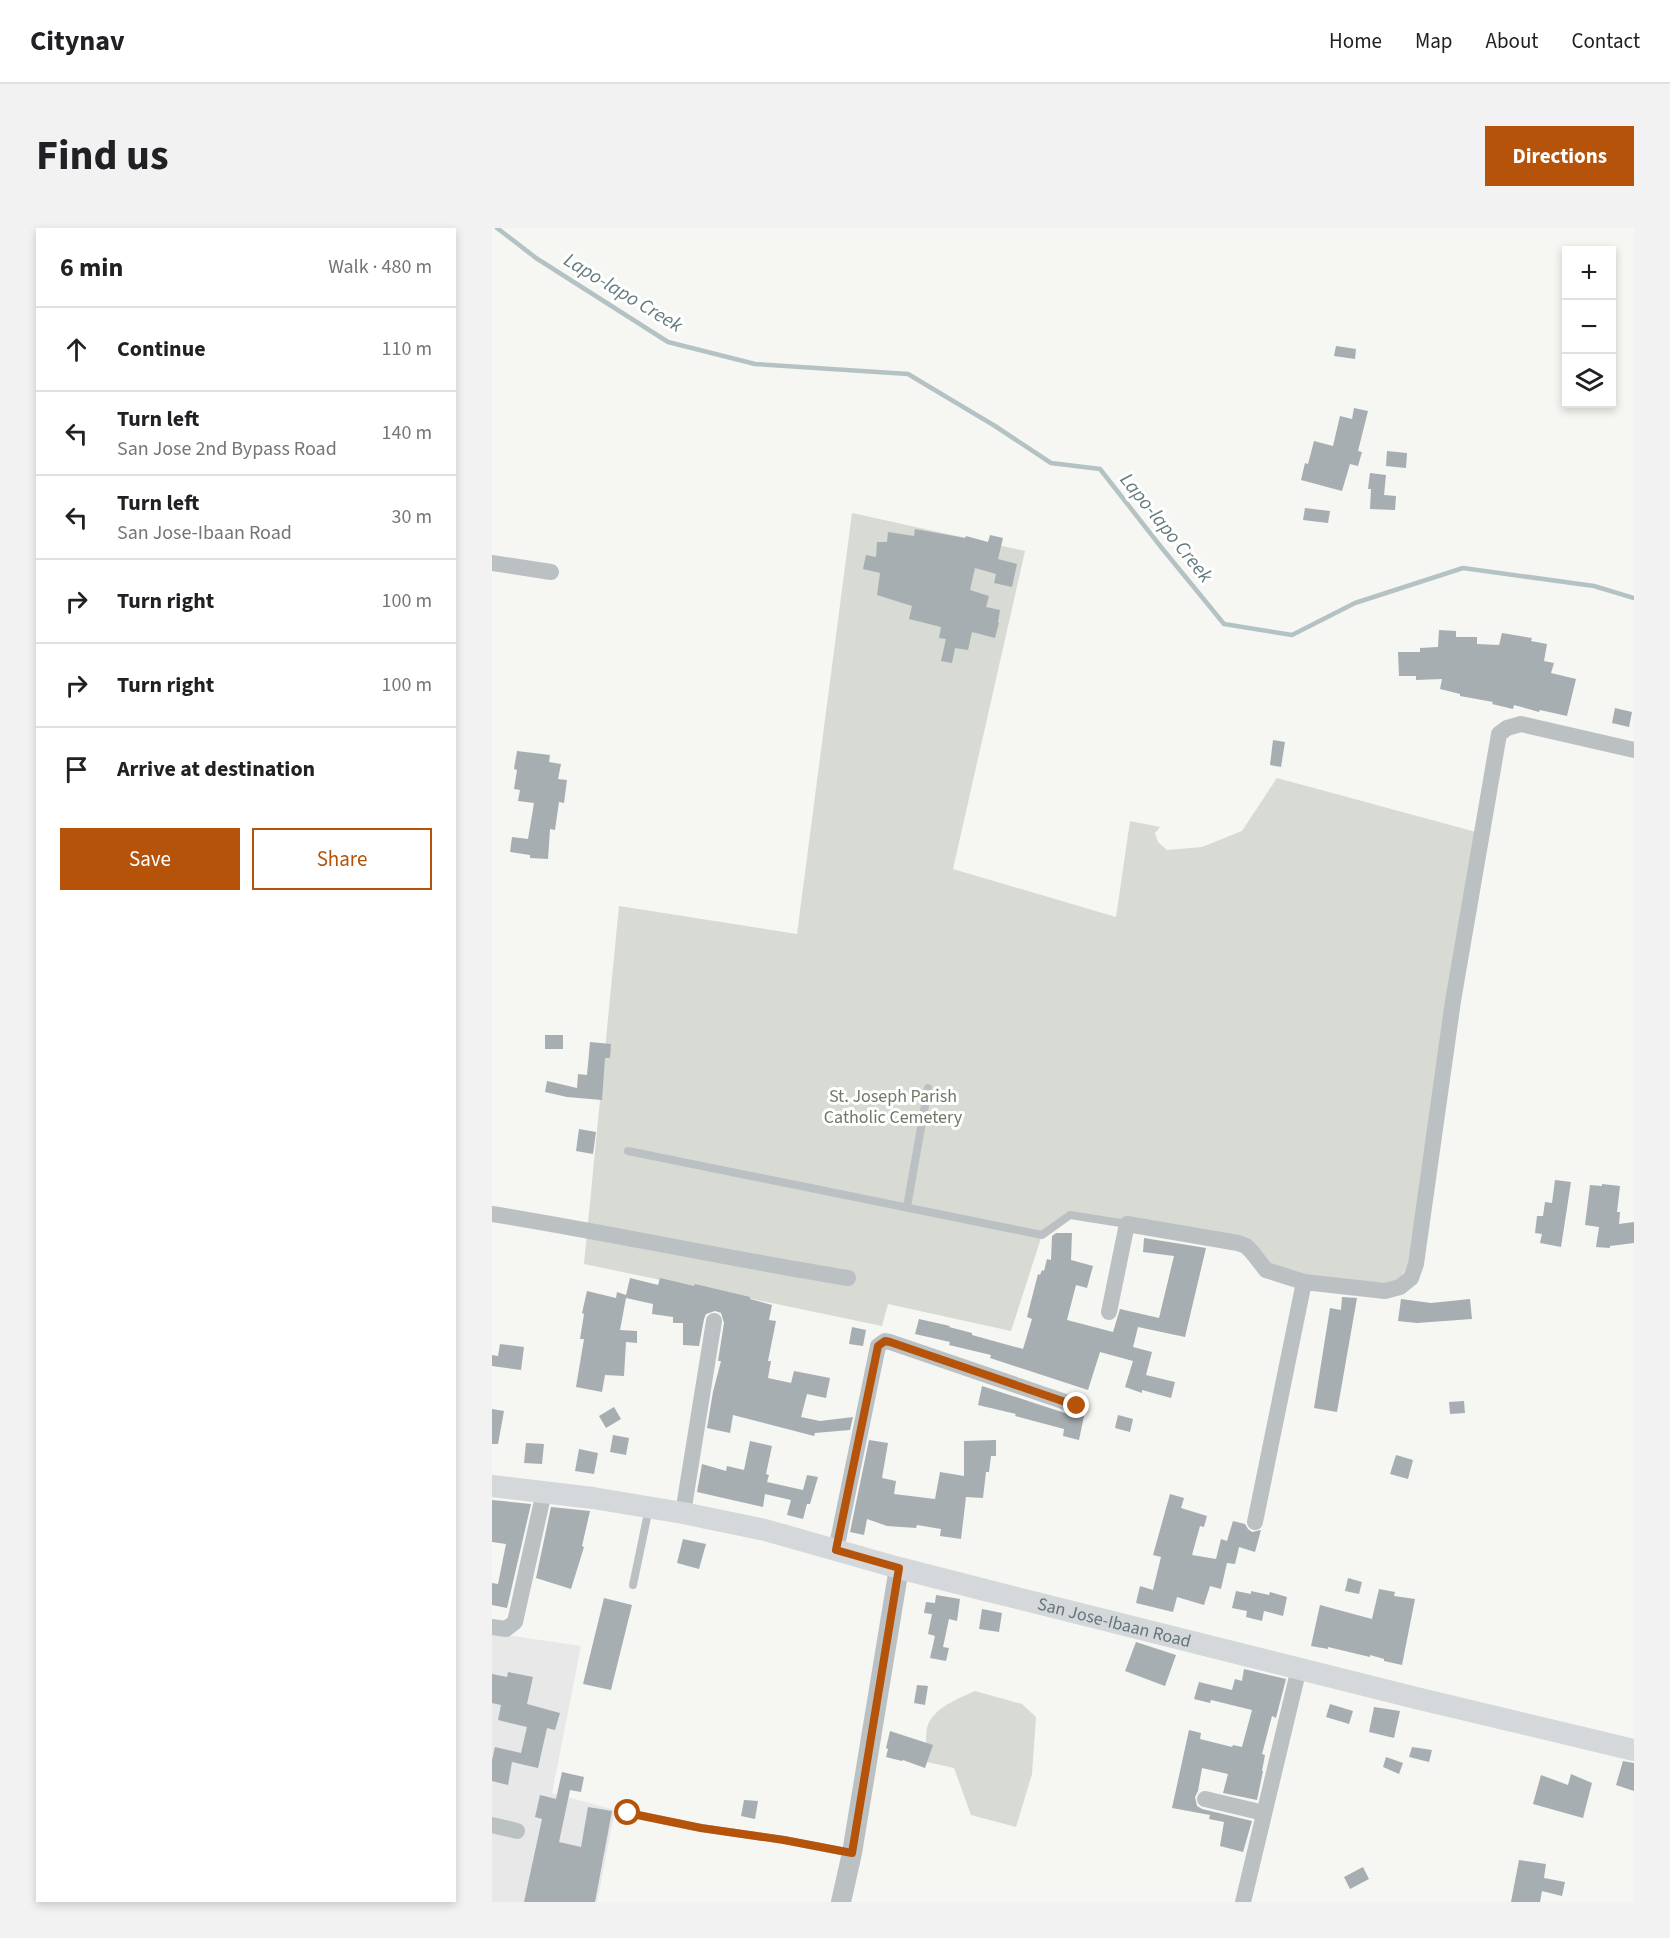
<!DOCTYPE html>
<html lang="en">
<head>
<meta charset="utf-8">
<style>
	body { margin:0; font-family:"Source Sans 3",sans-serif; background:#f2f2f2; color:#202124 }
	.controls { position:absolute; right:18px; top:18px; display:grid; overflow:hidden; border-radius:0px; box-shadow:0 3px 9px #0003 }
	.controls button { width:54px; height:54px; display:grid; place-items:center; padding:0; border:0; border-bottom:2px solid #e0e0e0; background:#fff; color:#202124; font:30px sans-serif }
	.stop { position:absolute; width:18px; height:18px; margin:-14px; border:4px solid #b45309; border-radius:50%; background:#fff }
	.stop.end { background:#b45309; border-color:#fff; box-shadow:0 2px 6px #0008 }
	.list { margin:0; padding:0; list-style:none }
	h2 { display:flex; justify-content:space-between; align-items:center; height:78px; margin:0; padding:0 24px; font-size:26px }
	h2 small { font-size:20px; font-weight:400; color:#757577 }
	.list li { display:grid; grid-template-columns:39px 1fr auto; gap:18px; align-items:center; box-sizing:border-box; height:84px; padding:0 24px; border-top:2px solid #e0e0e0 }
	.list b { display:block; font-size:22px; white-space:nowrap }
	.list p { margin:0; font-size:20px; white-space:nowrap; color:#757577 }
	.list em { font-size:20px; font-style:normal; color:#757577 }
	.actions { display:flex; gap:12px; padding:18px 24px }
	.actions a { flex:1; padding:14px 0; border:2px solid #b45309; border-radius:0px; text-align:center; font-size:21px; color:#b45309 }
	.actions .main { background:#b45309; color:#fff }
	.icon { flex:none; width:33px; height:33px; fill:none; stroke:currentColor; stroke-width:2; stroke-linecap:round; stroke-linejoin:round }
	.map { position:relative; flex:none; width:1142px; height:1674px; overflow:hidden; border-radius:0px }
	header { display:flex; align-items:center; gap:36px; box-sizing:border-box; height:84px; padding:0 30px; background:#fff; border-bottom:2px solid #e0e0e0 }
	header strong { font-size:28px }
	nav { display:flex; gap:33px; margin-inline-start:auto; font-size:21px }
	.intro { display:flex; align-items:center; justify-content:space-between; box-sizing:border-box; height:144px; padding:0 36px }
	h1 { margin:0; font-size:42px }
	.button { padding:15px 27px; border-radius:0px; background:#b45309; color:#fff; font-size:21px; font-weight:700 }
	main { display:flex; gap:36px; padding:0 36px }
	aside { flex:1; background:#fff; border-radius:0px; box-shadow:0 3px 9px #0003 }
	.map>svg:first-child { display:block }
</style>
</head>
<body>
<header>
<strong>Citynav</strong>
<nav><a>Home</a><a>Map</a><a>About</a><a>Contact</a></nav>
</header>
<div class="intro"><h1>Find us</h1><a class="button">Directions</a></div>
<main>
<aside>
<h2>6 min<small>Walk · 480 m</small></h2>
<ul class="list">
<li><svg class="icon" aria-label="ahead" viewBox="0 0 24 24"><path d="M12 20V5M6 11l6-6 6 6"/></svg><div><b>Continue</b></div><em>110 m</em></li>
<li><svg class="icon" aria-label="left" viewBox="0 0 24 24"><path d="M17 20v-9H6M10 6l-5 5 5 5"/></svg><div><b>Turn left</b><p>San Jose 2nd Bypass Road</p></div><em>140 m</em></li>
<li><svg class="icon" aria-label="left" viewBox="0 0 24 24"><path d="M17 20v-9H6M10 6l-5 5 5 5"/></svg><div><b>Turn left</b><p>San Jose-Ibaan Road</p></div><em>30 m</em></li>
<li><svg class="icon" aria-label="right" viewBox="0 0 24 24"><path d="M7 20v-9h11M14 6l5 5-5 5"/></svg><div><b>Turn right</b></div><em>100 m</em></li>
<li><svg class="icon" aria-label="right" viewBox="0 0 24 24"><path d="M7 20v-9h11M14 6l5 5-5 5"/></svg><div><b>Turn right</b></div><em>100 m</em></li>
<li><svg class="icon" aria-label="arrive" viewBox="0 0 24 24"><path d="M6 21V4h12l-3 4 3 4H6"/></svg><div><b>Arrive at destination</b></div></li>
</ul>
<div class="actions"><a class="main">Save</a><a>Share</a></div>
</aside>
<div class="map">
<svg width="1142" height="1674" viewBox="0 0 1142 1674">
	<rect width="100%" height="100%" fill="#f6f6f3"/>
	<path fill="#e7e8e7" d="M0 1405 89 1418 60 1565 123 1582 105 1674H0Z"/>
	<path fill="#d7dbd3" d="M360 285 533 323 461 641 624 689 638 593 668 599 663 605 666 614 675 622 710 619 750 603 785 550 984 604 916 1037 907 1052 894 1059 777 1041 760 1018 580 984 550 1007 519 1103 396 1076 390 1098 92 1036 127 678 305 706Z
		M483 1463 530 1476 544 1489 540 1546 524 1599 479 1587 462 1540 435 1534C435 1523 433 1510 435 1500 440 1480 466 1471 483 1463Z"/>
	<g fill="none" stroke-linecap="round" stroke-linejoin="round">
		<path stroke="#b4c2c4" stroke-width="4.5" d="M5 0 44 30 176 114 263 136 416 146 503 198 559 235 608 241 669 319 732 396 800 407 863 375 971 340 1102 358 1142 370"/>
	</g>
	<path fill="#a6aeb2" d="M844 118 864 121 863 131 842 128Z
		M862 180 876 183 866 223 870 224 866 238 858 236 850 263 809 252 813 235 816 236 822 213 841 218 848 188 860 191Z
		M895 223 915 225 914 240 894 238Z
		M878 245 894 247 892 267 904 268 903 282 878 281 879 261H876Z
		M813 280 838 283 836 295 811 292Z
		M423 301 473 310 474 308 496 314 498 307 511 310 506 331 525 336 520 359 502 355 504 346 483 340 478 362 497 368 494 379 508 382 506 394 507 395 503 410 480 404 476 422 463 420 460 435 449 433 454 411 447 410 449 399 417 391 420 378 385 367 388 345 371 341 374 327 384 329 385 314H395L396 304 422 308Z
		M947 402 964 403V409H985V416L1007 417 1010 405 1040 410 1039 413 1055 416 1052 433 1062 435 1059 445 1084 451 1075 488 1048 482 1047 484 1022 477 1021 481 1000 476 1001 474 968 468V466L948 461 950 451 924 452V448H907L906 424H928V420L946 419Z
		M1123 480 1140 484 1137 499 1120 495Z
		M781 512 793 514 789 539 778 537Z
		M25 523 58 527 57 534 69 536 66 551 75 552 72 575 67 574 63 602 58 601 56 631 38 630V627L18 624 20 609 36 611 42 575 26 573 28 562 22 561 25 542 22 541Z
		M53 807H71V821H53Z
		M98 814 119 816 118 830H113L110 872 75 869 53 864 55 853 85 860 86 846 95 847Z
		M87 901 104 904 101 926 84 923Z
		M1063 952 1079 954 1069 1019 1048 1015 1050 1006 1043 1005 1045 988H1051L1053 974 1060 975Z
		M1110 956 1128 958 1125 984H1128L1127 996 1142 994V1015L1118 1018V1020L1104 1019 1107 999 1093 997 1098 957 1110 958Z
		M564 1005H580L579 1032 601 1038 595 1060 584 1057 575 1092 621 1104 628 1081 667 1090 682 1028 651 1024 652 1010 714 1020 693 1109 646 1099 641 1119 660 1124 654 1147 683 1154 679 1170 650 1162V1165L633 1159 641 1133 608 1124 596 1162 498 1130 499 1127 457 1117 458 1114 423 1106 427 1091 458 1098 457 1099 480 1105V1107L531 1121 540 1091 535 1089 546 1046 548 1047 550 1042 552 1043 555 1031 559 1032 560 1008Z
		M138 1050 166 1057 168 1050 202 1058 203 1056 258 1069V1071L280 1077 277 1092 284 1093 276 1133H279L276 1150 299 1155 302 1143 338 1150 334 1170 315 1166 309 1189 328 1193 361 1189 358 1202 323 1205 322 1208 241 1187 238 1205 215 1200 221 1164 229 1133H226L232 1095 229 1085 223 1083 214 1086 212 1091 207 1118 191 1117V1095H181V1089L160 1086 161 1076 134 1070 128 1102 145 1103V1115L134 1114 132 1148 113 1147 110 1164 84 1159 92 1111H88L92 1086 90 1085 95 1063 124 1070 125 1064 134 1067Z
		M850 1069 865 1070 845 1184 822 1180 838 1080 849 1082Z
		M909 1071 939 1075 978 1071 980 1091 925 1095 906 1093Z
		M360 1099 374 1102 371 1118 357 1116Z
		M8 1116 32 1119 29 1142 0 1138V1127L6 1128Z
		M490 1158 582 1188H592L587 1212 571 1208 572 1201 523 1188 524 1186 486 1177Z
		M972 1173 973 1185 958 1186 957 1174Z
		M122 1179 129 1191 114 1200 107 1188Z
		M0 1181 12 1183 6 1216H0Z
		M626 1187 641 1191 638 1204 623 1200Z
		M121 1207 137 1210 134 1227 118 1224Z
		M377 1212 396 1215 390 1250 404 1253 402 1266 443 1271 448 1244 472 1248V1213L504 1212V1228H499L497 1244H494L491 1270 474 1269 469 1311 448 1308 449 1301 425 1297 424 1300 395 1298 375 1291 372 1307 358 1304Z
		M258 1213 280 1218 274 1246 277 1247 275 1254 311 1262 315 1247 326 1249 318 1276H315L311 1291 295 1287 299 1272 273 1266 271 1279 205 1264 210 1236 234 1243 235 1238 252 1242Z
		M34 1215 52 1216 50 1236 32 1235Z
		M87 1221 106 1225 102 1246 83 1243Z
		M904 1227 921 1232 916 1251 898 1246Z
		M678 1266 692 1270 689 1280 715 1288 712 1299 708 1298 700 1327 724 1331 729 1311 735 1313 741 1293 753 1296 756 1301 760 1304 769 1302 763 1324 747 1319 743 1336 735 1335 729 1361 718 1358 712 1377 685 1369 681 1384 644 1375 648 1358 661 1362 669 1329 661 1327Z
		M0 1272 39 1276 15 1380 0 1377V1355L6 1356 14 1316 0 1314Z
		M59 1279 98 1283 90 1318 92 1319 79 1361 44 1350Z
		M191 1311 214 1316 207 1341 185 1335Z
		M856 1350 870 1354 867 1366 853 1363Z
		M887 1361 903 1364 902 1368 923 1371 910 1437 892 1433V1431L878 1427V1429L836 1419V1421L819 1418 828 1377 880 1391Z
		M744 1363 759 1366V1363L777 1367 778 1364 795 1369 791 1388 772 1383 770 1393 754 1389 755 1383 740 1380Z
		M444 1367 468 1371 465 1393 457 1391 451 1419 457 1420 454 1433 438 1430 443 1408 436 1406 440 1386 432 1385 434 1374 443 1375Z
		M112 1370 140 1377 119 1462 91 1456Z
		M490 1381 510 1385 507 1404 487 1401Z
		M644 1414 684 1427 673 1458 633 1443Z
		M752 1441 794 1451 784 1490 780 1488 770 1526 773 1527 770 1543H771L765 1572 731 1565 736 1546 710 1540 706 1563 703 1569 705 1578 710 1581 760 1593 751 1624 728 1618 732 1594 717 1591 718 1587 680 1580 697 1502 709 1505 708 1511 740 1519 741 1517 750 1519 760 1482 719 1472 718 1475 702 1471 707 1454 740 1462 743 1451 750 1453Z
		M16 1444 41 1449 35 1476 68 1485 63 1502 55 1500 46 1540 20 1534 16 1557 0 1553V1532L3 1519 29 1525 35 1499 6 1492 9 1477 0 1475V1446L15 1449Z
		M425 1457 436 1458 433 1477 422 1475Z
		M838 1476 861 1483 857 1496 834 1489Z
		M882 1479 908 1483 902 1510 877 1504Z
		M398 1503 441 1517 433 1540 411 1532 410 1533 394 1529 396 1521 394 1520Z
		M920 1519 940 1522 937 1534 917 1529Z
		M894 1529 911 1535 907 1546 891 1539Z
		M1131 1533 1142 1535V1563L1124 1557Z
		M70 1544 92 1549 89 1564 78 1562 67 1614 89 1619 96 1579 120 1583 103 1674H32L50 1591 43 1589 48 1567 64 1571Z
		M1079 1546 1100 1555 1091 1590 1041 1576 1049 1547 1076 1557Z
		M252 1572 266 1573 263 1591 249 1588Z
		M1027 1632 1054 1636 1052 1650 1073 1654 1070 1668 1050 1663 1048 1674H1019Z
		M871 1639 877 1651 858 1661 852 1649Z"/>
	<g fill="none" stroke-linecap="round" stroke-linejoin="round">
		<path stroke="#bbc1c3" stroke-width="8" d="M136 923 550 1007 578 987 635 996
			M415 979 436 860
			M141 1357 157 1280
			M136 1585 209 1600 292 1612 359 1625"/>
		<path stroke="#bbc1c3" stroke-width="16" d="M0 335 59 344
			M0 986C119 1005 237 1031 356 1050
			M617 1084 635 996 746 1015 754 1018 760 1024 774 1042 812 1054 893 1063 908 1059 919 1050 924 1036 961 773 1007 506 1015 500 1029 496 1142 522
			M191 1285 222 1093
			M763 1294 812 1054
			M344 1322 386 1118 393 1113 398 1114 585 1178
			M0 1399 14 1401 23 1394 52 1264
			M713 1571 772 1585
			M0 1597 25 1603
			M751 1674 807 1440"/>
		<path stroke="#bbc1c3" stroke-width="20" d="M349 1674 360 1625 407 1340"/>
		<path stroke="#d4d8da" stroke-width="22" id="s1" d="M0 1258 101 1270 191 1285 273 1302 407 1340 489 1361 924 1470 1142 1522"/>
	</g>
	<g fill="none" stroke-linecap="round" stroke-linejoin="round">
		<path stroke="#b45309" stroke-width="8" d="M136 1585 209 1600 292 1612 360 1625 407 1340 344 1322 386 1118 393 1113 398 1114 585 1178"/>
	</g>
	<g text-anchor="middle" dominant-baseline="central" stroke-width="6" stroke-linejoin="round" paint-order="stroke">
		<g font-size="18" fill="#6d7966" stroke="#fff">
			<text x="401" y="868">St. Joseph Parish<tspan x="401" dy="21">Catholic Cemetery</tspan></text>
		</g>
		<g font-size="18" fill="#64757c" stroke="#fff">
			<text stroke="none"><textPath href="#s1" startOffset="638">San Jose-Ibaan Road</textPath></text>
		</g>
		<g font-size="20" font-style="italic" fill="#637b7e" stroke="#fff">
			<text transform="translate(131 65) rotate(31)">Lapo-lapo Creek</text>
			<text transform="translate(674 300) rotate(51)">Lapo-lapo Creek</text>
		</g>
	</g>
</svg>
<div class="controls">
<button>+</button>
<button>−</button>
<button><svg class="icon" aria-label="layers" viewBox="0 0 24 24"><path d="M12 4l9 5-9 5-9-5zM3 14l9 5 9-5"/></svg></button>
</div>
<div class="stop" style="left:136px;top:1585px"></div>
<div class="stop end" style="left:585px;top:1178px"></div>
</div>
</main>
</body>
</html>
